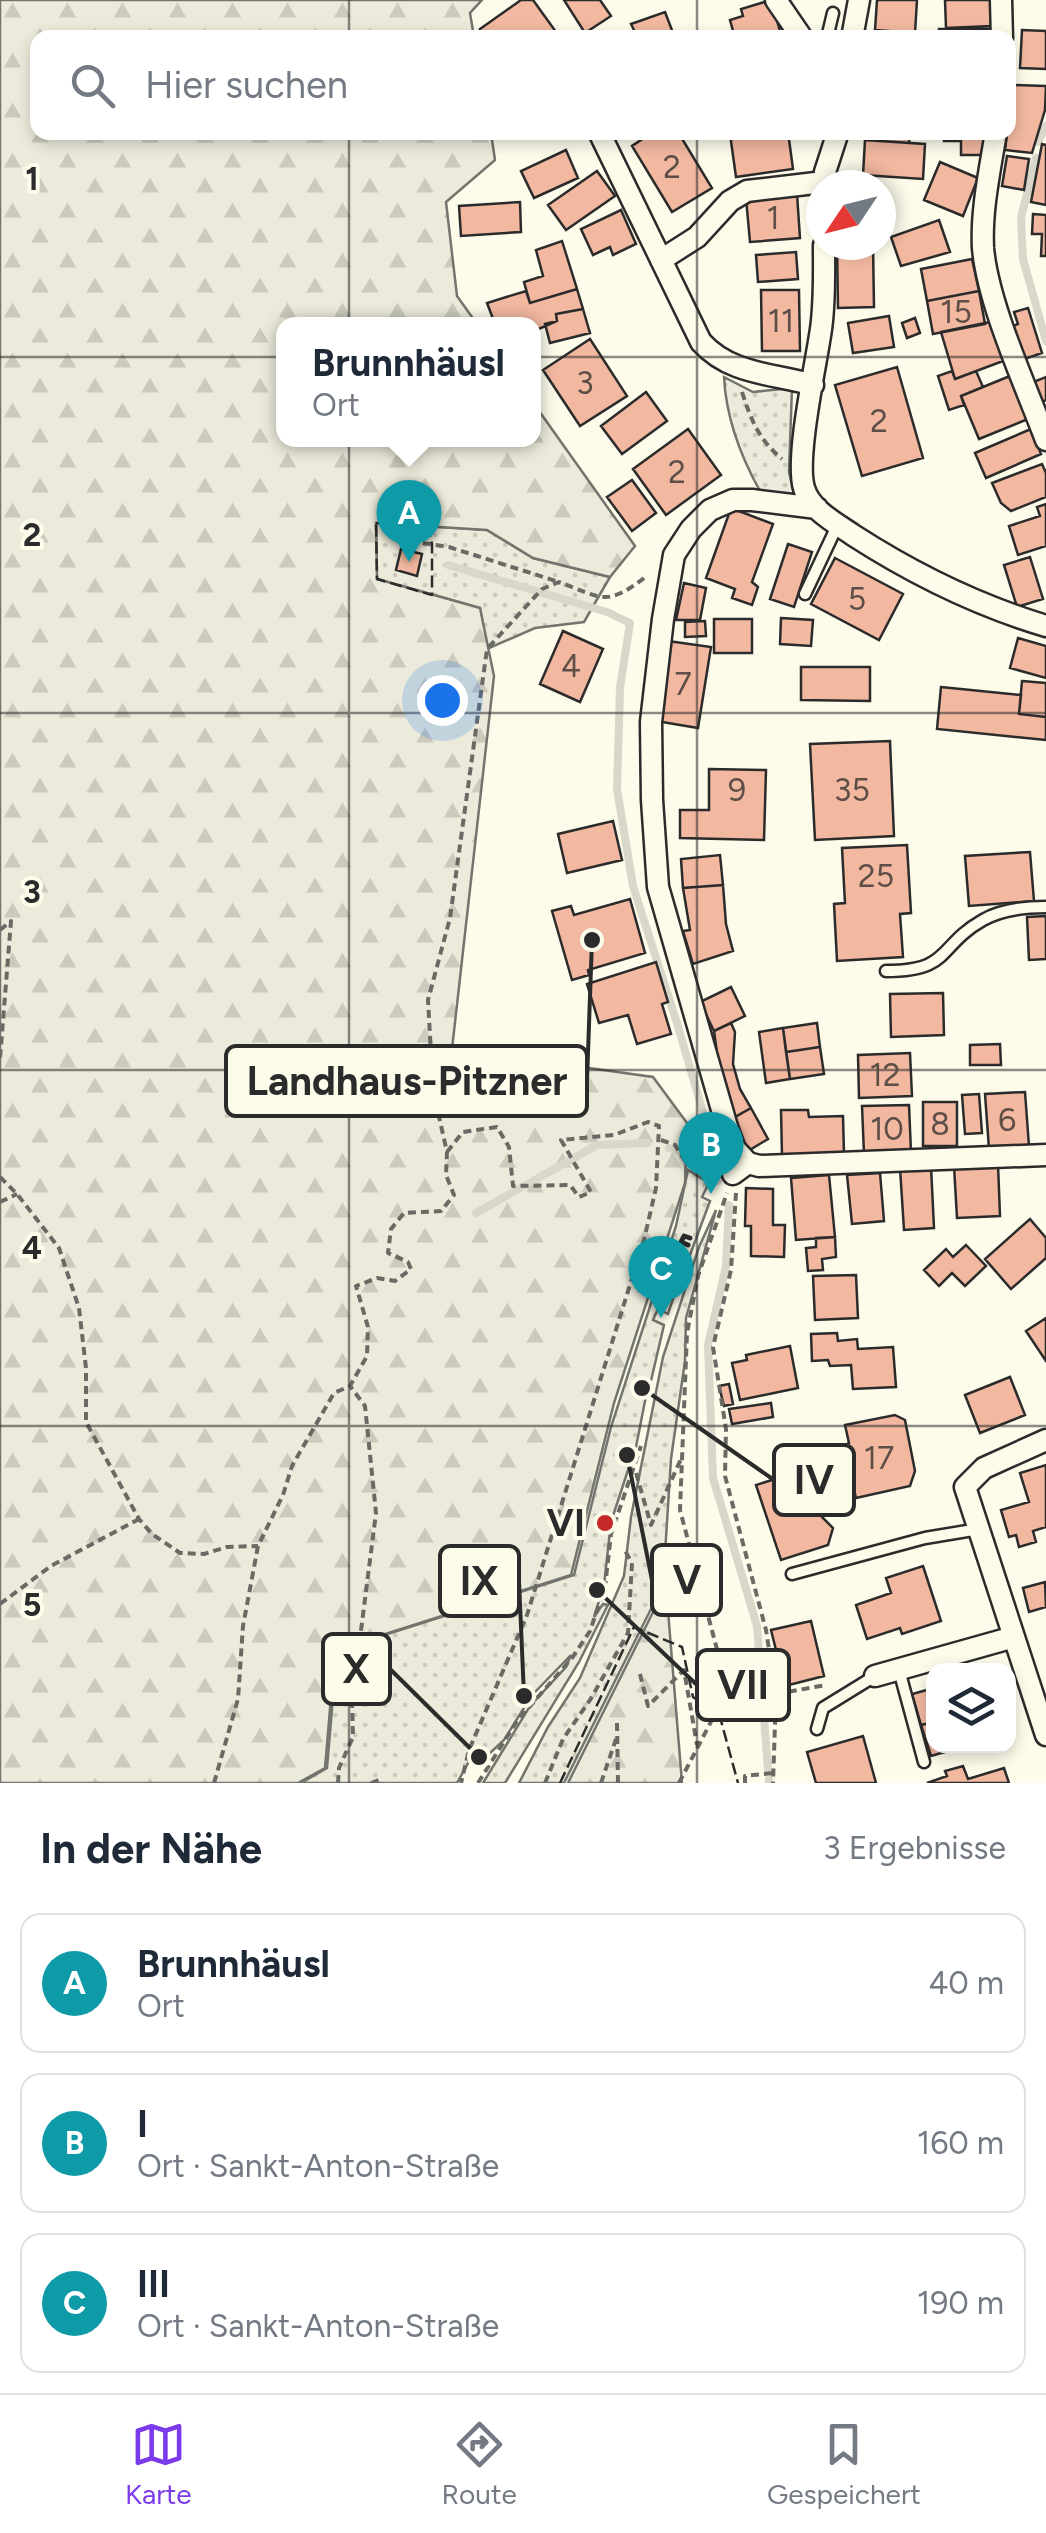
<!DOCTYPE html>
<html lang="de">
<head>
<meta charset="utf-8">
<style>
	body { margin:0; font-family:Figtree,sans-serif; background:#f6f6f7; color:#1f2937 }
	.controls { position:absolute; right:30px; bottom:30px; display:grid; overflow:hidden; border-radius:20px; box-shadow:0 5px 15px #0003 }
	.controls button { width:90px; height:90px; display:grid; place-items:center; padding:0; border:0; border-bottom:2px solid #e0e1e3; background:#fff; color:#1f2937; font:50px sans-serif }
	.compass { position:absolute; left:806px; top:170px; width:90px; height:90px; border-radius:50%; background:#fff; box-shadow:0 5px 15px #0003; rotate:235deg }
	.you { position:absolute; left:442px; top:700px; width:35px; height:35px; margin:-25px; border:8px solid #fff; border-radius:50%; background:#1a73e8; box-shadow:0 0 0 15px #1a73e833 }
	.badge { display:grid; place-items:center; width:65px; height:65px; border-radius:50%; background:#7c3aed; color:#fff; font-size:32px; font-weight:700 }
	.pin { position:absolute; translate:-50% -82px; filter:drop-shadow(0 2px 5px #0008) }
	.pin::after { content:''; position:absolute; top:52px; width:35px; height:30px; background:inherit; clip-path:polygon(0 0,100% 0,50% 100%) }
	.popup { position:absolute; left:276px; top:317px; width:265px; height:130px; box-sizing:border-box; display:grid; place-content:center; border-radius:20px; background:#fff; filter:drop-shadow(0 2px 8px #0005); font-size:32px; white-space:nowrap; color:#747a83 }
	.popup b { font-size:38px; color:#1f2937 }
	.popup::after { content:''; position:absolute; left:50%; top:100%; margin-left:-20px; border:20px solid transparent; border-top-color:#fff }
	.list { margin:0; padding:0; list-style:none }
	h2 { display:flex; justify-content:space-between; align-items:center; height:130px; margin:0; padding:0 40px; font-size:42px }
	h2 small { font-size:32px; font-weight:400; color:#747a83 }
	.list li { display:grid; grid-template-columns:65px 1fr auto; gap:30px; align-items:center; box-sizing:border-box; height:140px; margin:0 20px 20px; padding:0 20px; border:2px solid #e0e1e3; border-radius:20px }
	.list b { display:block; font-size:38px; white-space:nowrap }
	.list p { margin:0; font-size:32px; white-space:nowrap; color:#747a83 }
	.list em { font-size:32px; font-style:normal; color:#747a83 }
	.icon { flex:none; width:55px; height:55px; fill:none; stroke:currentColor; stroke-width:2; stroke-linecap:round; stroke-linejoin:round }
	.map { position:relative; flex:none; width:1046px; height:1783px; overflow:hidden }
	.search { position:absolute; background:#fff; box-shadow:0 5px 15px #0003; left:30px; right:30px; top:30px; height:110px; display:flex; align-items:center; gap:25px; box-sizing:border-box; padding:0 35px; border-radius:20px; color:#747a83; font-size:38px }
	.sheet { height:610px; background:#fff }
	nav { display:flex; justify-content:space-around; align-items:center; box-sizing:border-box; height:140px; border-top:2px solid #e0e1e3; background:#fff; font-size:28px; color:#747a83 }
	nav a { display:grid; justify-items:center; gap:5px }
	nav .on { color:#7c3aed }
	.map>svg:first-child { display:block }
</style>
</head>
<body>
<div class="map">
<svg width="1046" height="1783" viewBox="0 0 1046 1783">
	<defs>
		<pattern id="green-dots" width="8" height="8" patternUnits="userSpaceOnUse" patternTransform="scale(2.5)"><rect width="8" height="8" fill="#ecebdb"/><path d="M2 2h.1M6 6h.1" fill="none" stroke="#cbcabc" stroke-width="1.8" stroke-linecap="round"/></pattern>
		<pattern id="forest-firs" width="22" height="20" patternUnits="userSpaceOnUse" patternTransform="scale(2.5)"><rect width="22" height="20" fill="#ecebdb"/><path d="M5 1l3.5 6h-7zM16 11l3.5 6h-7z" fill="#cbcabc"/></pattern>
	</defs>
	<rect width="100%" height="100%" fill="#fdfbea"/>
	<path fill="url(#green-dots)" stroke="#74746e" stroke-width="2.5" d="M724 377 753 392 792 388 789 472 794 494 760 491C741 457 726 417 724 377Z
		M376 523 487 530 533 558 610 577 584 622 535 628 487 649 480 608 377 579Z
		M688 1170 709 1183 702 1197 710 1201 690 1255 681 1251 675 1262 684 1266 668 1314 658 1309 653 1320 664 1325 650 1385 639 1381 634 1391 646 1396 635 1452 624 1448 619 1458 630 1464 612 1519 602 1515 597 1525 610 1531 604 1586 595 1582 589 1592 600 1598 594 1617 603 1604 608 1605 579 1662 505 1783H483L530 1706 566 1667 571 1655 534 1693 521 1687 517 1699 527 1703 504 1740 488 1755 476 1749 457 1783H301L327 1768 337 1650 574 1575 611 1427 676 1226Z
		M716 1210 686 1318 685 1361 671 1459 663 1585 564 1783H519L548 1727 580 1678 624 1576 631 1517 663 1357 699 1247Z"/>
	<path fill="url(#forest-firs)" stroke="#74746e" stroke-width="2.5" d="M0 0H482L470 13 474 37 38 38V132L491 133 495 160 446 202 457 296 477 324H284V440H534V404L635 546 610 577 533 558 487 530 376 523 377 579 480 608 494 676 452 1049 653 1077 687 1123 685 1183 614 1403 571 1575 335 1650 325 1768 298 1783H0Z
		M666 1586 682 1783H568Z"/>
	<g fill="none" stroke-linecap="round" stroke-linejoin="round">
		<path stroke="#d8d7c9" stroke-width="8" d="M1038 142 1046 126
			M1036 158 1021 218 1023 259 1046 341
			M448 565 607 612 630 623 620 688 617 789 633 886 677 1023 718 1164V1181
			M669 1148 693 1155 713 1166 718 1164
			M729 1205 726 1266 708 1345 713 1478 757 1626 768 1770
			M476 1213 597 1145 647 1143
			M769 1779V1783"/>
	</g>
	<path fill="#f2b8a0" stroke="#2b2b2b" stroke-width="2.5" d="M521 0H533L559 36 486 38 480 29Z
		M564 0H600L611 16 585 33Z
		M771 0 782 38H735L730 20 743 16 741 9Z
		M877 0H917L915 33 875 30Z
		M945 0H991L992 26 946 28Z
		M665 12 675 38H621L634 30 631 24Z
		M939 29H994V38H939Z
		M1022 30 1046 31V69L1020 68Z
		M1013 85 1046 86 1045 110 1032 153 1005 150Z
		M653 132H678L712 188 672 212 632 146Z
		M788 132 793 169 736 177 730 134Z
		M865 132H910L909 143 865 140Z
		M944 132H989V155H961V141H944Z
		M865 140 925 144 923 179 863 175Z
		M1042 144 1046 145V205L1031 202Z
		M566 150 578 178 534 198 521 171Z
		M1007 156 1029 159 1024 190 1002 186Z
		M940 162 978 178 963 216 924 200Z
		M597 171 615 196 566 230 548 205Z
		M797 194 800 238 750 242 746 198Z
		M520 202 521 232 461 236 459 206Z
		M621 210 636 244 613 255 610 247 593 255 581 229Z
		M1033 214 1046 215V256H1041L1042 234H1032Z
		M939 220 950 252 901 266 891 237Z
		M562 241 577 289 530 303 524 282 543 276 536 250Z
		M837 245H873L874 307 838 308Z
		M796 252 798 279 758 282 756 255Z
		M972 259 979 291 927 301 921 269Z
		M577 289 583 309 556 314 557 321 534 331V324H495L487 303 526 291 530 303Z
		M761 290H799L800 351H762Z
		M979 291 985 324 933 334 927 301Z
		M1028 308 1042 353 1022 360 1011 327 1018 324 1014 312Z
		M583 309 590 333 550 343 545 324 557 321 556 314Z
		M889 316 894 347 853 353 848 323Z
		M915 318 920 333 907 338 902 323Z
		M990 322 1003 361 955 379 941 332Z
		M590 339 627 396 580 426 543 370Z
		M897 367 923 458 862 476 835 385Z
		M952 371 955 379 976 371 983 387 961 396 964 405 949 410 938 376Z
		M1010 376 1028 419 979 439 961 396Z
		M1046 377V400L1040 403 1031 383Z
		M646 392 667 421 622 454 601 426Z
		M688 429 721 475 666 515 633 469Z
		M1031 429 1041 454 986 478 975 453Z
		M1042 464 1046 473V497L1011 511 1001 503 992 483Z
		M632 480 656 513 632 531 607 497Z
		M1046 504V546L1018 555 1009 526 1040 516 1037 507Z
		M731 508 773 524 752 582 758 587 752 605 732 598 735 589 706 578Z
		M788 544 812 552 794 607 770 599Z
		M401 549 422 554 417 576 396 570Z
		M1030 557 1043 599 1017 607 1004 565Z
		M835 558 903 594 879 640 811 604Z
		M684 583 706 588 700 620H676Z
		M781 618 813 620 811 646 780 644Z
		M714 619H752V653H714Z
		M705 621 706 636 685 637V622Z
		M563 631 603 649 580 702 540 684Z
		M1018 638 1046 646V678L1010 668Z
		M668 641 711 647 698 728 656 721Z
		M801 667H870V701L801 700Z
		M1022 681 1046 683V717L1019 714Z
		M941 687 1021 695 1019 714 1046 717V740L937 729Z
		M890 741 894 836 815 840 810 744Z
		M709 769 766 770 764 840 680 838V810H709Z
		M613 821 622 860 567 873 558 834Z
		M907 845 911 913 900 914 903 957 837 961 834 904 845 903 842 848Z
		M1030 852 1034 901 969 906 965 856Z
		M720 855 723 885 683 888 681 859Z
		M723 885 726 924 733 951 693 964 683 931 690 930 683 888Z
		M630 899 645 953 588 970 589 975 572 980 552 911 571 906 574 915Z
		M1046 916V959L1029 960 1027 917Z
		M656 962 668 1002 662 1004 671 1034 637 1044 628 1015 599 1023 587 984Z
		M731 987 745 1016 714 1031 700 1002Z
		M943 993 944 1035 891 1037 890 994Z
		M731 1023 735 1032 733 1064 740 1089 751 1108 735 1117 719 1068 714 1031Z
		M817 1023 820 1047 786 1052 783 1028Z
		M783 1028 790 1079 766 1083 759 1032Z
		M1000 1044 1001 1065H970V1045Z
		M820 1047 824 1074 790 1079 786 1052Z
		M910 1053 912 1096 859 1098 858 1055Z
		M1025 1092 1029 1146 989 1149 985 1094Z
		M979 1094 982 1133 965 1134 962 1095Z
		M923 1102H957V1146H923Z
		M909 1105 911 1152 864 1154 862 1106Z
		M751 1108 768 1139 748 1151 730 1120Z
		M781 1110H808L809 1117 843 1116 844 1155 782 1156Z
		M998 1164 1000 1216 957 1218 954 1166Z
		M931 1166 934 1228 904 1230 900 1168Z
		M880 1173 884 1221 852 1224 847 1175Z
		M829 1175 835 1237 796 1240 791 1178Z
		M746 1188 773 1189V1225H785L784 1257 751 1256V1226H745Z
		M1030 1219 1046 1238V1258L1011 1289 985 1259Z
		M835 1237 836 1257 822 1259 823 1270 808 1271 806 1248 816 1247V1238Z
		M966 1245 986 1266 965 1286 952 1273 939 1286 924 1270 946 1249 953 1257Z
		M856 1275 858 1318 815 1320 813 1276Z
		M1046 1318V1361L1026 1331Z
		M837 1333 838 1341 857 1339 858 1349 893 1347 896 1387 853 1389 851 1365 830 1366 828 1360 812 1361 811 1334Z
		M790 1346 798 1388 740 1400 732 1363 747 1360 746 1355Z
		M1010 1377 1025 1415 980 1433 965 1395Z
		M729 1384 733 1404 724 1406 719 1386Z
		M771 1403 773 1417 732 1424 729 1409Z
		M895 1415 905 1420 915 1471 910 1486 856 1498 843 1446 849 1443 845 1425Z
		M1046 1465V1527L1033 1531 1036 1542 1019 1547 1016 1535 1009 1537 1001 1510 1029 1502 1020 1473Z
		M804 1470 819 1483 815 1499 822 1517 833 1528 828 1545 781 1560 756 1485Z
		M923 1566 941 1621 902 1634 900 1628 867 1639 856 1605 891 1593 886 1578Z
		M1045 1582 1046 1607 1029 1612 1023 1588Z
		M811 1621 824 1676 785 1686 771 1630Z
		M934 1688V1722L921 1725 912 1694Z
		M934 1722V1746H966L931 1756 921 1725Z
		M863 1736 876 1783H816L807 1752Z
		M963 1766 968 1779 1004 1768 1009 1783H927L947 1776 945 1771Z"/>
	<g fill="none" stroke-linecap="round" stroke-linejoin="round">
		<defs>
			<path id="lane" d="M827 38 833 13
				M805 594 838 524
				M886 971C952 971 937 946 983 920 1000 910 1026 907 1046 907
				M792 1574 925 1538 979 1529
				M899 1670 924 1762
				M817 1729 823 1708 875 1676"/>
			<path id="street" d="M776 0 802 38
				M1001 0 1002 38
				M852 38 859 0
				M599 132 701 342C731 375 772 373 813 385
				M996 132C990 170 981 210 983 248 988 305 1026 386 1046 440
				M824 185 825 172 838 132
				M824 245C824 273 825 301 821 329 816 365 795 458 804 488 810 510 836 523 853 535 915 575 976 605 1046 626
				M661 260 697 237 730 201 747 191 824 182
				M748 1163 735 1149 727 1127 658 887 652 800 651 722 663 619 674 555 691 529 710 510 733 500H752L817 508
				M733 1174 748 1163 759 1166 1046 1155
				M1046 1440 984 1468 965 1487 1046 1735
				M875 1676 1014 1637"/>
		</defs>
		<use href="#lane" stroke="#2b2b2b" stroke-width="15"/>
		<use href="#street" stroke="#2b2b2b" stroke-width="25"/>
		<path stroke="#6a6964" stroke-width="4" stroke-dasharray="8 5" stroke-linecap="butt" d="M742 392C751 420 759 440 782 459
			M410 541 449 547 559 582
			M0 930 11 921 0 1058
			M661 1140 675 1145 685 1161 714 1183
			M447 1152 463 1132 497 1127 509 1147 513 1186 570 1185 579 1197 591 1192 561 1140 614 1135 648 1122 659 1126 656 1188 644 1240 527 1615 469 1750 461 1783
			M0 1177 17 1194 59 1248 79 1308 86 1368V1422L139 1519 152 1534 180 1553 204 1554 227 1547 258 1546
			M736 1193 731 1270 713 1347 726 1429 725 1476 766 1630 776 1694 773 1783
			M0 1202 17 1194
			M636 1473 651 1525 681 1459
			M0 1604 51 1566 139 1519
			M640 1674 648 1706 684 1670 697 1745
			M776 1694 826 1685
			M617 1723 618 1783
			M214 1783 238 1699 243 1626 258 1546 283 1495 292 1466 334 1393 350 1386 367 1356 368 1327 356 1286 377 1278 395 1281 411 1269 408 1262 388 1253 391 1229 404 1213 441 1211 454 1195 446 1175 447 1152 433 1090 428 1000 450 918 487 649 542 589 559 582C604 599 606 607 647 576
			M338 1783 339 1768 353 1737 352 1701 376 1513 365 1406 350 1386
			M371 1783 379 1780 380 1783
			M478 1783 517 1721 572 1658 590 1631 605 1587 611 1534 641 1446
			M545 1783 563 1739 590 1700 628 1633 632 1563 624 1549
			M601 1783 616 1739
			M679 1783 715 1714 723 1672 680 1510 687 1333 698 1276 727 1193
			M745 1783V1776L772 1773"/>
		<use href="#lane" stroke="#fdfbea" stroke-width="10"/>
		<use href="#street" stroke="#fdfbea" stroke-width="20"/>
		<path stroke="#2b2b2b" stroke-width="2.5" stroke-dasharray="12 5" stroke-linecap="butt" d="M376 523 428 526 432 544V595L377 579Z
			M560 1783 634 1627 682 1647 693 1697 720 1717 738 1783"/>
		<path stroke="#2b2b2b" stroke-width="5" d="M688 1245 681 1242 684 1236 690 1238"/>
	</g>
	<path fill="none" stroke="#2b2b2b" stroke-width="2.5" stroke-opacity="0.55" d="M349 0V38M697 0V38M349 132V1783M697 132V1783M0 357H1046M0 713H1046M0 1070H1046M0 1426H1046"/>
	<circle fill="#c62828" stroke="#fdfbea" stroke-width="4" cx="605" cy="1523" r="10"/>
	<g text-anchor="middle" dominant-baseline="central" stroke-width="8" stroke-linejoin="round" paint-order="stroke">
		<g font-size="32" fill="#5d4e48">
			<text x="672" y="167">2</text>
			<text x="773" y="218">1</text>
			<text x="956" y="312">15</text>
			<text x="781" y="321">11</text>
			<text x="585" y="383">3</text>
			<text x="879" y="421">2</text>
			<text x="677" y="472">2</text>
			<text x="857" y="599">5</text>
			<text x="571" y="666">4</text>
			<text x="683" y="684">7</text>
			<text x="737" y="790">9</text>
			<text x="852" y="790">35</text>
			<text x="876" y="876">25</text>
			<text x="885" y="1075">12</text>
			<text x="1007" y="1120">6</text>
			<text x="940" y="1124">8</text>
			<text x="887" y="1129">10</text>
			<text x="879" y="1458">17</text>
		</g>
		<g font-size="38" font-weight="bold" fill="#2b2b2b" stroke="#fdfbea" text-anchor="end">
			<text x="585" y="1523">VI</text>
		</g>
	</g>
	<g font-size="32" text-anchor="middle" font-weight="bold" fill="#2b2b2b" stroke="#fdfbea" stroke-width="8" stroke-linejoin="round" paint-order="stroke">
		<text x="32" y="190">1</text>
		<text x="32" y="546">2</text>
		<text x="32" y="903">3</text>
		<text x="32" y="1259">4</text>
		<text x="32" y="1616">5</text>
	</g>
	<path fill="none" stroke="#2b2b2b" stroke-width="4" d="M592 940L587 1081M642 1388L774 1480M627 1455L652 1580M524 1696L519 1581M479 1757L390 1669M597 1590L697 1685"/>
	<g fill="#2b2b2b" stroke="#fdfbea" stroke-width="4">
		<circle cx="592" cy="940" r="10"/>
		<circle cx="642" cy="1388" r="10"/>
		<circle cx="627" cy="1455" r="10"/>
		<circle cx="524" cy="1696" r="10"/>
		<circle cx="479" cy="1757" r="10"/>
		<circle cx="597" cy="1590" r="10"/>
	</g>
	<g fill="#fdfbea" stroke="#2b2b2b" stroke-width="4">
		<rect x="226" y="1046" width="361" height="70" rx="10"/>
		<rect x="774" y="1445" width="80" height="70" rx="10"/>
		<rect x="652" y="1545" width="69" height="70" rx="10"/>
		<rect x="440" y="1546" width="79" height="70" rx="10"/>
		<rect x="323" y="1634" width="67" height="70" rx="10"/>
		<rect x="697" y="1650" width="92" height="70" rx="10"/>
	</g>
	<g font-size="40" text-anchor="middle" font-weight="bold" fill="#2b2b2b">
		<text x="407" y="1095">Landhaus-Pitzner</text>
		<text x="814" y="1494">IV</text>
		<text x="687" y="1594">V</text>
		<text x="479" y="1595">IX</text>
		<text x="356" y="1683">X</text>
		<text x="743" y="1699">VII</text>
	</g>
</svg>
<div class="controls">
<button><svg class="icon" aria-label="layers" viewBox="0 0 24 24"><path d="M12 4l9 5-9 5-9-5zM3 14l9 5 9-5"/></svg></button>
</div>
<svg class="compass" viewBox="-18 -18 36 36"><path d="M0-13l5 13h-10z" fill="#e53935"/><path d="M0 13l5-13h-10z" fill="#747a83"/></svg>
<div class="you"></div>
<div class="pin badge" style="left:409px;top:562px;background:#0f9aa8">A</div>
<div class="popup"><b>Brunnhäusl</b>Ort</div>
<div class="pin badge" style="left:711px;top:1194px;background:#0f9aa8">B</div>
<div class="pin badge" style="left:661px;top:1318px;background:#0f9aa8">C</div>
<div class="search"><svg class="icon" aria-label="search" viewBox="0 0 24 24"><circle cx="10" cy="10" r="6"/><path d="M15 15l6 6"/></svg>Hier suchen</div>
</div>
<section class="sheet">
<h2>In der Nähe<small>3 Ergebnisse</small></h2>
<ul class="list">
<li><span class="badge" style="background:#0f9aa8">A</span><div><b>Brunnhäusl</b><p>Ort</p></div><em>40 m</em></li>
<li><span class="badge" style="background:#0f9aa8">B</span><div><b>I</b><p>Ort · Sankt-Anton-Straße</p></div><em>160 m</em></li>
<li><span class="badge" style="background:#0f9aa8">C</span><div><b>III</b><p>Ort · Sankt-Anton-Straße</p></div><em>190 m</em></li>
</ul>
</section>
<nav>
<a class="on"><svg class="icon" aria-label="map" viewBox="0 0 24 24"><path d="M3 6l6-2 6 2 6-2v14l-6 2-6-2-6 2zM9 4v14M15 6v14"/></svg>Karte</a>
<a><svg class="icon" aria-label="directions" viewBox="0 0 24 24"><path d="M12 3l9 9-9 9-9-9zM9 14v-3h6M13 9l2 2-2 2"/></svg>Route</a>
<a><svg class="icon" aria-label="saved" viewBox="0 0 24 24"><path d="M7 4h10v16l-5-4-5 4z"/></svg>Gespeichert</a>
</nav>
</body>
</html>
